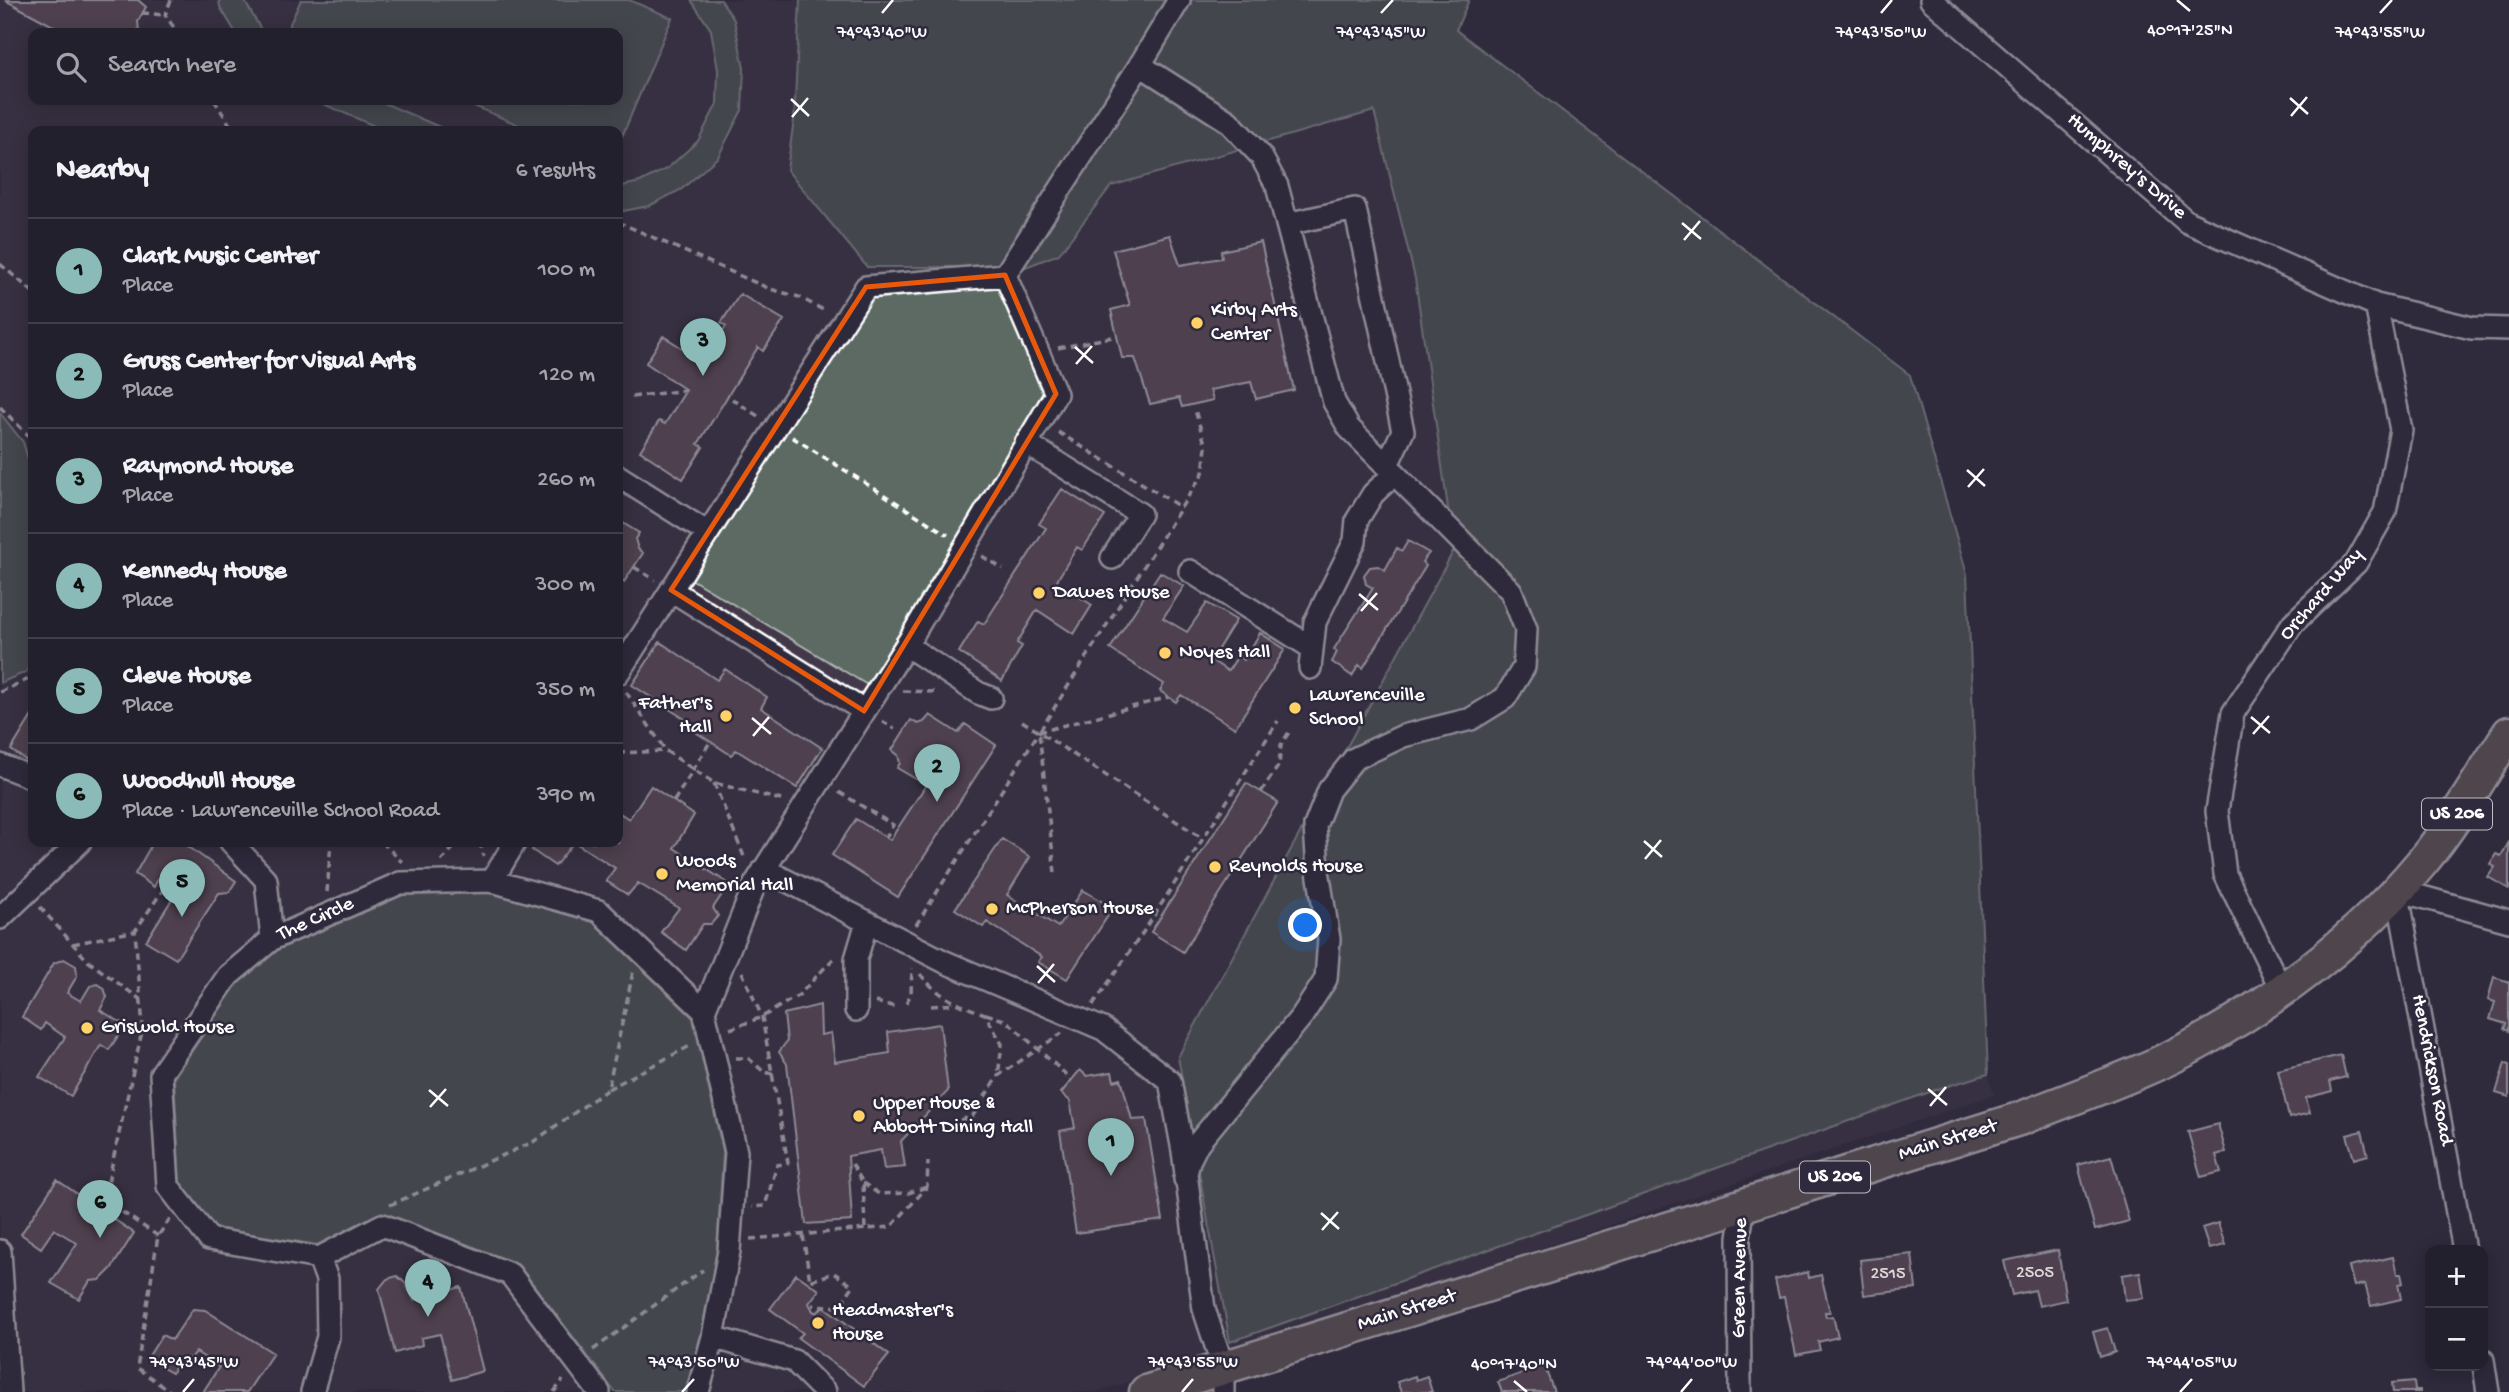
<!DOCTYPE html>
<html lang="en">
<head>
<meta charset="utf-8">
<style>
	body { margin:0; font-family:"Gochi Hand",sans-serif; background:#2b2836; color:#f1f3f6 }
	.controls { position:absolute; right:21px; bottom:21px; display:grid; overflow:hidden; border-radius:14px; box-shadow:0 4px 18px #0003 }
	.controls button { width:63px; height:63px; display:grid; place-items:center; padding:0; border:0; border-bottom:2px solid #403e4a; background:#23202e; color:#f1f3f6; font:35px sans-serif }
	.you { position:absolute; left:1306px; top:926px; width:24px; height:24px; margin:-18px; border:5px solid #fff; border-radius:50%; background:#1a73e8; box-shadow:0 0 0 10px #1a73e833 }
	.badge { display:grid; place-items:center; width:46px; height:46px; border-radius:50%; background:#8bbbb9; color:#111; font-size:23px; font-weight:700 }
	.pin { position:absolute; translate:-50% -58px; filter:drop-shadow(0 2px 4px #0008) }
	.pin::after { content:''; position:absolute; top:37px; width:24px; height:21px; background:inherit; clip-path:polygon(0 0,100% 0,50% 100%) }
	.list { margin:0; padding:0; list-style:none }
	h2 { display:flex; justify-content:space-between; align-items:center; height:91px; margin:0; padding:0 28px; font-size:30px }
	h2 small { font-size:23px; font-weight:400; color:#a3a3aa }
	.list li { display:grid; grid-template-columns:46px 1fr auto; gap:21px; align-items:center; box-sizing:border-box; height:105px; padding:0 28px; border-top:2px solid #403e4a }
	.list b { display:block; font-size:26px; white-space:nowrap }
	.list p { margin:0; font-size:23px; white-space:nowrap; color:#a3a3aa }
	.list em { font-size:23px; font-style:normal; color:#a3a3aa }
	.icon { flex:none; width:38px; height:38px; fill:none; stroke:currentColor; stroke-width:2; stroke-linecap:round; stroke-linejoin:round }
	.map { position:relative; flex:none; width:2509px; height:1392px; overflow:hidden }
	.search { position:absolute; background:#23202e; box-shadow:0 4px 18px #0003; left:28px; top:28px; width:595px; height:77px; display:flex; align-items:center; gap:18px; box-sizing:border-box; padding:0 24px; border-radius:14px; color:#a3a3aa; font-size:26px }
	.panel { position:absolute; background:#23202e; box-shadow:0 4px 18px #0003; left:28px; top:126px; width:595px; height:721px; border-radius:14px }
	.map>svg:first-child { display:block }
</style>
</head>
<body>
<div class="map">
<svg width="2509" height="1392" viewBox="0 0 2509 1392">
	<rect width="100%" height="100%" fill="#2f2a3d"/>
	<filter id="ink" filterUnits="userSpaceOnUse"><feTurbulence type="fractalNoise" baseFrequency=".0143" numOctaves="2"/><feDisplacementMap in="SourceGraphic" scale="14" xChannelSelector="R" yChannelSelector="G"/><feConvolveMatrix kernelMatrix="1 2 1 2 8 2 1 2 1" color-interpolation-filters="sRGB"/></filter>
	<g filter="url(#ink)">
		<path fill="#433949" fill-rule="evenodd" d="M0 0H1469L1456 30 1910 375 1967 574 1988 1074 1994 1095 1241 1350 1095 1392H0ZM33 33H618V100H33ZM33 131H618V842H33Z"/>
		<path fill="#5b6b63" stroke="#adb5b1" stroke-width="2" d="M219 0H244L263 33H236L220 7Z
			M301 0H629L672 18 618 146V131H533L460 100H618V33H306L289 26Z
			M691 0H721L734 20 744 68 742 110 718 157 682 189 649 206 618 212V187L640 182 668 168 698 141 717 104 718 70 711 30Z
			M800 0H1469L1456 30 1910 375 1967 574 1988 1074 1941 1088 1230 1342 1178 1057 1454 550 1415 278 1374 111 1111 186 1059 254 1005 275 976 267H867L787 170 794 119Z
			M314 100H377L449 131H386Z
			M999 285 1045 393 869 686 691 579 872 296Z
			M0 413 23 442 33 476V660L26 672 0 683Z
			M490 893 593 922 693 1018 723 1152 717 1250 701 1334 685 1392H615L518 1264 382 1212 317 1245 216 1228 180 1182 174 1078 237 984 279 949 403 895Z"/>
		<path fill="#735b65" stroke="#fff" stroke-width="2" d="M5 0H138L146 7 138 21 139 33H66Z
			M1170 235 1180 265 1222 258 1221 251 1261 242 1294 390 1256 399 1251 382 1210 390 1213 400 1182 407 1179 398 1150 404 1135 358H1122L1111 310 1130 305 1113 250Z
			M740 294 784 320 763 351 758 347 698 444 703 447 683 479 640 451 659 421 665 424 686 390 646 363 663 336 705 362 726 326 721 323Z
			M1062 489 1105 516 1082 550 1077 547 1056 582 1092 605 1074 634 1037 610 1017 643 1022 646 1002 681 959 652 978 621 984 624 1046 528 1039 524Z
			M618 520 639 533 635 539 638 549 643 553 624 582 618 579Z
			M1408 541 1429 553 1422 562 1426 566 1363 668 1359 665 1352 676 1332 662 1337 652 1334 649 1373 588 1366 584 1364 575 1370 567 1378 566 1385 570 1397 548 1402 551Z
			M1160 572 1184 586 1163 618 1187 632 1207 603 1236 620 1211 660 1228 671 1238 656 1244 660 1260 633 1285 649 1235 728 1181 695 1176 702 1160 691 1164 684 1110 649Z
			M660 642 717 680 725 669 767 697 761 708 822 748 797 788 736 750 731 755 688 727 691 723 632 685Z
			M33 714V759L30 763 11 750Z
			M930 715 958 733 965 724 996 745 898 897 832 855 856 819 890 840 926 785 897 768 900 763 898 755 892 750 911 720 918 724 924 722Z
			M1246 783 1278 802 1183 952 1151 932Z
			M651 786 694 815 674 848 729 884 713 908 718 916 711 924H703L686 950 661 932 679 908 638 883 628 895 606 881 615 868 574 842 555 866 532 850 538 842H618V812L629 819Z
			M1002 839 1030 857 1007 895 1058 927 1083 890 1113 908 1067 979 1038 962 1042 957 987 922 983 927 955 909Z
			M153 842H182L236 881 229 892 219 893 176 959 146 941 177 891 158 879 154 887 135 874Z
			M2509 842V889L2488 877 2495 867 2490 864 2496 854 2501 856Z
			M64 959 76 966 77 976 67 993 81 1001 90 986 98 984 104 988 107 997 100 1010 125 1025 109 1050 101 1045 71 1096 39 1077 65 1037 45 1023 41 1030 22 1017 54 963Z
			M2494 977 2509 982V1031L2504 1029 2506 1024 2490 1019 2495 1002 2488 1000Z
			M820 1005 821 1035 831 1033 835 1062 890 1053 888 1032 940 1024 948 1091 901 1141 905 1167 884 1169 881 1150 848 1156 852 1221 806 1224 787 1064 779 1052 787 1041 784 1014Z
			M2341 1055 2346 1077 2330 1081 2332 1091 2306 1098 2310 1113 2289 1118 2278 1070Z
			M2505 1063 2509 1065V1097L2496 1093Z
			M1080 1070 1087 1076 1112 1072 1114 1081 1121 1079 1132 1120 1146 1119 1163 1220 1076 1233 1060 1131 1075 1128 1070 1101 1061 1093Z
			M2218 1124 2226 1152 2216 1155 2221 1172 2201 1177 2188 1132Z
			M2362 1131 2368 1155 2354 1159 2347 1135Z
			M2111 1156 2129 1221 2095 1230 2078 1165Z
			M57 1180 134 1233 111 1269 100 1280 90 1281 79 1299 51 1283 77 1243 54 1229 41 1248 21 1234Z
			M2218 1223 2225 1245 2209 1249 2202 1228Z
			M2058 1250 2066 1300 2039 1306 2035 1290 2012 1295 2004 1261Z
			M1912 1254 1916 1289 1864 1295 1860 1260Z
			M2393 1257 2397 1274H2401L2403 1283 2398 1284 2401 1299 2371 1306 2365 1284 2354 1286 2349 1267Z
			M1808 1272 1809 1278 1821 1275 1830 1312H1825L1826 1317 1833 1316 1838 1337 1818 1342 1820 1350 1796 1355 1784 1297 1779 1298 1775 1280Z
			M2140 1272 2144 1298 2125 1300 2122 1275Z
			M796 1274 819 1290 809 1303 813 1311 817 1313 823 1306 889 1355 864 1386 798 1338 803 1333 770 1309Z
			M397 1276 405 1283 414 1300 461 1287 483 1371 452 1380 440 1334 421 1338 422 1345 395 1353 379 1289 387 1279Z
			M193 1309 205 1310 273 1353 247 1392H203L219 1367 196 1352 191 1358 177 1360 172 1373 147 1359 162 1335 172 1340Z
			M2108 1328 2115 1352 2100 1357 2093 1332Z
			M1544 1365 1554 1392H1502L1498 1382Z
			M1415 1376 1416 1380 1427 1376 1432 1392H1401L1397 1382Z
			M2414 1381 2415 1390H2420V1392H2393L2392 1383Z"/>
		<g fill="none" stroke-linecap="round" stroke-linejoin="round">
			<defs>
				<path id="minor" d="M1931 0 2187 222 2376 305 2472 328 2509 329
					M1140 65 1228 121 1261 156 1277 186 1334 402 1349 428 1511 591 1526 629 1524 667 1505 698 1471 719 1403 736 1354 759 1329 790 1315 826 1318 871 1329 939 1326 979 1302 1016 1198 1143 1189 1161 1185 1179
					M1287 224 1355 209 1403 431 1387 465
					M1005 275 1140 65 1179 0
					M1026 443 1140 514 1112 558
					M618 476 708 533
					M1190 571 1312 648
					M671 590 864 711
					M906 645 978 693 991 698
					M1310 668 1315 622 1355 541 1357 520 1373 494 1395 473
					M618 673 866 287 1005 275 1056 394 910 639 755 884 704 1011
					M0 765 33 778
					M231 842 266 880 272 939
					M764 869 945 962 1103 1029 1170 1081 1183 1151 1204 1309 1223 1367V1392
					M492 881 515 842
					M0 918 80 842
					M2282 991 2225 874 2217 811 2233 713 2293 623 2356 563 2385 512 2401 430 2376 305
					M856 1010V959L867 922
					M2464 1250 2397 890 2509 921
					M0 1251 9 1392
					M713 1337 794 1361 825 1392
					M2483 1360 2488 1392
					M312 1392 328 1337 327 1279 319 1258
					M599 1392 510 1274 382 1225 319 1258 209 1239 168 1186 161 1074 228 976 272 939 400 883 492 881 599 911 704 1011 736 1152 729 1251 713 1337 698 1392
					M1740 1392 1739 1237 1744 1205"/>
				<path id="highway" d="M1146 1392 2022 1118C2082 1094 2146 1073 2202 1041 2285 994 2362 935 2423 861 2455 822 2481 776 2509 733"/>
			</defs>
			<use href="#minor" stroke="#fff" stroke-width="26"/>
			<use href="#highway" stroke="#fff" stroke-width="37"/>
			<path stroke="#fff" stroke-width="3.5" stroke-dasharray="7 5" stroke-linecap="butt" d="M171 0 165 15 178 33
				M142 13 165 15
				M214 100 234 131
				M618 222 770 289 799 297 827 312
				M0 264 33 292
				M1058 348 1117 336
				M632 397 686 390
				M732 399 758 416
				M0 407 31 438 33 448
				M1058 432 1182 508
				M792 437 948 535
				M982 556 1003 569
				M634 567 655 580
				M903 691 937 692
				M0 692 31 678 33 675
				M626 692 666 751
				M882 721 895 729
				M1022 721 1202 838
				M618 753 666 751 714 783 785 801
				M714 783 745 859
				M839 792 893 825 886 837
				M1261 792 1279 765 1281 745 1291 729
				M674 801 710 742
				M382 842 402 862
				M479 842 484 856
				M441 861 459 842
				M1055 873 1039 732 1203 473 1206 447 1195 410
				M327 892 331 842
				M40 907 88 961 141 1000
				M916 925 1039 732 1169 697
				M73 944 135 931
				M742 972 762 1017 788 1163 777 1165 765 1206 752 1207
				M920 974C940 998 957 1004 985 1014L1002 1044 998 1076
				M875 1002 897 1007
				M906 1003 911 994 912 968
				M1093 1005 1148 925 1278 721
				M931 1006 955 1004
				M986 1014 1007 1021 1072 1080
				M730 1029 762 1017 799 995 834 958
				M736 1058H748L764 1072 774 1074
				M608 1089 690 1046
				M960 1120 972 1117 998 1076 1062 1033
				M852 1164 863 1183 865 1229
				M863 1183 879 1194 908 1193 927 1187
				M390 1205 533 1142 608 1089 633 972
				M170 1219 158 1236 137 1368 171 1392
				M803 1235 810 1281 834 1273 853 1286 839 1307 812 1305
				M158 1236 104 1200 143 1027 135 931 167 884
				M750 1239 891 1227 927 1187 928 1162
				M593 1350 703 1270
				M554 1392 563 1380"/>
			<use href="#minor" stroke="#2f2a3d" stroke-width="21"/>
			<use href="#highway" stroke="#776864" stroke-width="32"/>
		</g>
	</g>
	<path d="M0 0H2509V1392H0ZM1005 275 1056 394 864 711 671 590 866 287Z" fill="#2f2a3d" fill-opacity=".55" fill-rule="evenodd"/>
	<path fill="none" stroke="#e8590c" stroke-width="5" stroke-linejoin="round" d="M1005 275 1056 394 864 711 671 590 866 287Z"/>
	<path fill="none" stroke="#fff" stroke-width="2.5" d="M2177 0 2190 11M882 13 893 0M1381 13 1393 0M1881 13 1892 0M2380 13 2392 0M2290 98 2308 114M791 99 809 116M2291 116 2307 97M792 117 808 98M1682 223 1701 239M1684 240 1700 221M1075 347 1093 363M1076 364 1092 346M1967 470 1985 486M1968 487 1984 469M1359 594 1378 610M1361 611 1377 593M2251 717 2270 733M752 718 771 734M2253 734 2269 716M753 736 769 717M1644 841 1662 857M1645 859 1661 840M1037 966 1055 982M1038 983 1054 964M1928 1089 1947 1105M429 1090 448 1106M1930 1106 1946 1087M430 1107 446 1089M1321 1213 1339 1229M1322 1230 1338 1212M1514 1381 1527 1392M183 1392 194 1379M682 1392 694 1379M1182 1392 1193 1379M1681 1392 1692 1379M2180 1392 2192 1379"/>
	<g fill="#ffd166" stroke="#2f2a3d" stroke-width="2.5">
		<circle cx="1197" cy="323" r="7"/>
		<circle cx="1039" cy="593" r="7"/>
		<circle cx="1165" cy="653" r="7"/>
		<circle cx="1295" cy="708" r="7"/>
		<circle cx="726" cy="716" r="7"/>
		<circle cx="1215" cy="867" r="7"/>
		<circle cx="662" cy="874" r="7"/>
		<circle cx="992" cy="909" r="7"/>
		<circle cx="87" cy="1028" r="7"/>
		<circle cx="859" cy="1116" r="7"/>
		<circle cx="818" cy="1323" r="7"/>
	</g>
	<g text-anchor="middle" dominant-baseline="central" stroke-width="5" stroke-linejoin="round" paint-order="stroke">
		<g font-size="18" fill="#dcd6d8">
			<text x="2035" y="1273">2505</text>
			<text x="1888" y="1274">2515</text>
		</g>
		<g fill="#2f2a3d" stroke="#c1bfc5" stroke-width="2">
			<rect x="2422" y="798.5" width="70" height="31" rx="5"/>
			<rect x="1800" y="1161.5" width="70" height="31" rx="5"/>
		</g>
		<g font-size="19" font-weight="bold" fill="#fff">
			<text x="2457" y="814">US 206</text>
			<text x="1835" y="1177">US 206</text>
		</g>
		<g font-size="21" fill="#fff" stroke="#2f2a3d">
			<text transform="translate(2126 167) rotate(41)">Humphrey's Drive</text>
			<text transform="translate(2322 595) rotate(-49)">Orchard Way</text>
			<text transform="translate(316 920) rotate(-24)">The Circle</text>
			<text transform="translate(2431 1070) rotate(79)">Hendrickson Road</text>
			<text transform="translate(1948 1141) rotate(-17)">Main Street</text>
			<text transform="translate(1741 1278) rotate(-89)">Green Avenue</text>
			<text transform="translate(1407 1311) rotate(-17)">Main Street</text>
		</g>
		<g font-size="21" fill="#fff" stroke="#2f2a3d" text-anchor="start">
			<text x="1211" y="311">Kirby Arts<tspan x="1211" dy="24">Center</tspan></text>
			<text x="1053" y="593">Dawes House</text>
			<text x="1179" y="653">Noyes Hall</text>
			<text x="1309" y="696">Lawrenceville<tspan x="1309" dy="24">School</tspan></text>
			<text x="712" y="704" text-anchor="end">Father's<tspan x="712" dy="24">Hall</tspan></text>
			<text x="676" y="862">Woods<tspan x="676" dy="24">Memorial Hall</tspan></text>
			<text x="1229" y="867">Reynolds House</text>
			<text x="1006" y="909">McPherson House</text>
			<text x="101" y="1028">Griswold House</text>
			<text x="873" y="1104">Upper House &amp;<tspan x="873" dy="24">Abbott Dining Hall</tspan></text>
			<text x="832" y="1311">Headmaster's<tspan x="832" dy="24">House</tspan></text>
		</g>
	</g>
	<g font-size="18" text-anchor="middle" fill="#fff" stroke="#2f2a3d" stroke-width="5" stroke-linejoin="round" paint-order="stroke">
		<text x="2190" y="35">40°17'25"N</text>
		<text x="882" y="37">74°43'40"W</text>
		<text x="1381" y="37">74°43'45"W</text>
		<text x="1881" y="37">74°43'50"W</text>
		<text x="2380" y="37">74°43'55"W</text>
		<text x="194" y="1367">74°43'45"W</text>
		<text x="694" y="1367">74°43'50"W</text>
		<text x="1193" y="1367">74°43'55"W</text>
		<text x="1692" y="1367">74°44'00"W</text>
		<text x="2192" y="1367">74°44'05"W</text>
		<text x="1514" y="1369">40°17'40"N</text>
	</g>
</svg>
<div class="controls">
<button>+</button>
<button>−</button>
</div>
<div class="you"></div>
<div class="pin badge" style="left:1111px;top:1176px">1</div>
<div class="pin badge" style="left:937px;top:802px">2</div>
<div class="pin badge" style="left:703px;top:376px">3</div>
<div class="pin badge" style="left:428px;top:1317px">4</div>
<div class="pin badge" style="left:182px;top:917px">5</div>
<div class="pin badge" style="left:100px;top:1238px">6</div>
<div class="search"><svg class="icon" aria-label="search" viewBox="0 0 24 24"><circle cx="10" cy="10" r="6"/><path d="M15 15l6 6"/></svg>Search here</div>
<section class="panel">
<h2>Nearby<small>6 results</small></h2>
<ul class="list">
<li><span class="badge">1</span><div><b>Clark Music Center</b><p>Place</p></div><em>100 m</em></li>
<li><span class="badge">2</span><div><b>Gruss Center for Visual Arts</b><p>Place</p></div><em>120 m</em></li>
<li><span class="badge">3</span><div><b>Raymond House</b><p>Place</p></div><em>260 m</em></li>
<li><span class="badge">4</span><div><b>Kennedy House</b><p>Place</p></div><em>300 m</em></li>
<li><span class="badge">5</span><div><b>Cleve House</b><p>Place</p></div><em>350 m</em></li>
<li><span class="badge">6</span><div><b>Woodhull House</b><p>Place · Lawrenceville School Road</p></div><em>390 m</em></li>
</ul>
</section>
</div>
</body>
</html>
